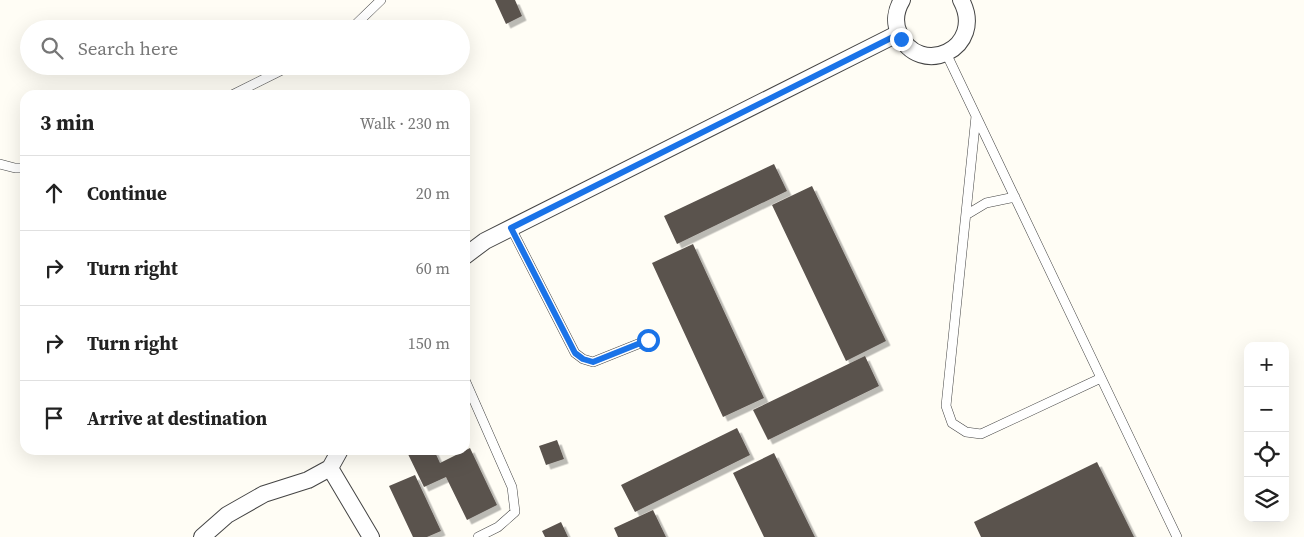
<!DOCTYPE html>
<html lang="en">
<head>
<meta charset="utf-8">
<style>
	body { margin:0; font-family:"Source Serif 4",serif; background:#f2f2f2; color:#222 }
	.controls { position:absolute; right:15px; bottom:15px; display:grid; overflow:hidden; border-radius:10px; box-shadow:0 5px 20px #0002 }
	.controls button { width:45px; height:45px; display:grid; place-items:center; padding:0; border:0; border-bottom:1px solid #e0e0e0; background:#fff; color:#222; font:25px sans-serif }
	.stop { position:absolute; width:15px; height:15px; margin:-11px; border:4px solid #1a73e8; border-radius:50%; background:#fff }
	.stop.end { background:#1a73e8; border-color:#fff; box-shadow:0 1px 5px #0008 }
	.list { margin:0; padding:0; list-style:none }
	h2 { display:flex; justify-content:space-between; align-items:center; height:65px; margin:0; padding:0 20px; font-size:21px }
	h2 small { font-size:16px; font-weight:400; color:#767676 }
	.list li { display:grid; grid-template-columns:32px 1fr auto; gap:15px; align-items:center; box-sizing:border-box; height:75px; padding:0 20px; border-top:1px solid #e0e0e0 }
	.list b { display:block; font-size:19px; white-space:nowrap }
	.list em { font-size:16px; font-style:normal; color:#767676 }
	.icon { flex:none; width:28px; height:28px; fill:none; stroke:currentColor; stroke-width:2; stroke-linecap:round; stroke-linejoin:round }
	.map { position:relative; flex:none; width:1304px; height:537px; overflow:hidden }
	.search { position:absolute; background:#fff; box-shadow:0 5px 20px #0002; left:20px; top:20px; width:450px; height:55px; display:flex; align-items:center; gap:12px; box-sizing:border-box; padding:0 18px; border-radius:28px; color:#767676; font-size:19px }
	.panel { position:absolute; background:#fff; box-shadow:0 5px 20px #0002; left:20px; top:90px; width:450px; height:365px; border-radius:15px }
	.map>svg:first-child { display:block }
</style>
</head>
<body>
<div class="map">
<svg width="1304" height="537" viewBox="0 0 1304 537">
	<defs>
		<filter id="shadow"><feDropShadow dx="4.5" dy="4.5" stdDeviation="0" flood-color="#0004"/></filter>
	</defs>
	<rect width="100%" height="100%" fill="#fffdf5"/>
	<path fill="#5a524d" filter="url(#shadow)" d="M495 0H515L522 16 506 24Z
		M774 164 787 191 677 244 664 216Z
		M812 186 886 341 846 361 772 205Z
		M693 244 764 398 723 417 652 263Z
		M865 356 879 386 768 440 753 410Z
		M737 428 750 455 635 512 621 485Z
		M557 440 564 459 546 465 539 446Z
		M470 448 497 505 467 520 446 477 424 487 406 450H434L440 463Z
		M774 453 815 537H764L733 473Z
		M1097 462 1134 537H981L974 522Z
		M415 475 441 531 427 537H413L389 486Z
		M653 510 666 537H618L614 528Z
		M561 522 568 537H545L542 531Z"/>
	<g fill="none" stroke-linecap="round" stroke-linejoin="round">
		<defs>
			<path id="service" d="M351 29 381 0
				M946 53 1177 537
				M232 95 290 66
				M976 116 946 406 952 423 966 432 981 434 1101 378
				M0 164 15 168H25
				M966 215 986 203 1015 197
				M511 228 575 353 583 359 593 362 648 340
				M465 380 512 487 515 512 498 527 478 537"/>
			<path id="minor" d="M902 0C896 10 894 22 899 33 919 80 987 48 961 0
				M465 256 485 241 899 33
				M330 468 371 537
				M202 537 227 515 264 494 308 480 330 468 340 450"/>
		</defs>
		<use href="#service" stroke="#444" stroke-width="10"/>
		<use href="#minor" stroke="#444" stroke-width="18"/>
		<use href="#service" stroke="#fff" stroke-width="9"/>
		<use href="#minor" stroke="#fff" stroke-width="16"/>
	</g>
	<g fill="none" stroke-linecap="round" stroke-linejoin="round">
		<path stroke="#1a73e8" stroke-width="6" d="M648 340 593 362 583 359 575 353 511 228 899 34 901 39"/>
	</g>
</svg>
<div class="controls">
<button>+</button>
<button>−</button>
<button><svg class="icon" aria-label="locate" viewBox="0 0 24 24"><circle cx="12" cy="12" r="6"/><path d="M12 2v4M12 18v4M2 12h4M18 12h4"/></svg></button>
<button><svg class="icon" aria-label="layers" viewBox="0 0 24 24"><path d="M12 4l9 5-9 5-9-5zM3 14l9 5 9-5"/></svg></button>
</div>
<div class="stop" style="left:648px;top:340px"></div>
<div class="stop end" style="left:901px;top:39px"></div>
<div class="search"><svg class="icon" aria-label="search" viewBox="0 0 24 24"><circle cx="10" cy="10" r="6"/><path d="M15 15l6 6"/></svg>Search here</div>
<section class="panel">
<h2>3 min<small>Walk · 230 m</small></h2>
<ul class="list">
<li><svg class="icon" aria-label="ahead" viewBox="0 0 24 24"><path d="M12 20V5M6 11l6-6 6 6"/></svg><div><b>Continue</b></div><em>20 m</em></li>
<li><svg class="icon" aria-label="right" viewBox="0 0 24 24"><path d="M7 20v-9h11M14 6l5 5-5 5"/></svg><div><b>Turn right</b></div><em>60 m</em></li>
<li><svg class="icon" aria-label="right" viewBox="0 0 24 24"><path d="M7 20v-9h11M14 6l5 5-5 5"/></svg><div><b>Turn right</b></div><em>150 m</em></li>
<li><svg class="icon" aria-label="arrive" viewBox="0 0 24 24"><path d="M6 21V4h12l-3 4 3 4H6"/></svg><div><b>Arrive at destination</b></div></li>
</ul>
</section>
</div>
</body>
</html>
